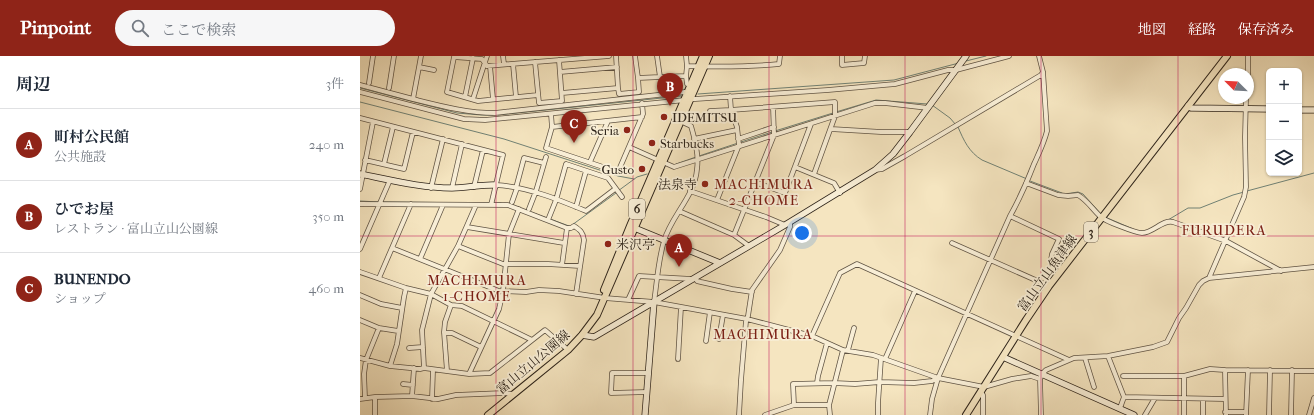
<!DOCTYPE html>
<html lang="ja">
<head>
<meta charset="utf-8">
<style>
	body { margin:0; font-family:"IM FELL French Canon","Noto Serif JP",serif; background:#f6f6f7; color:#1f2937 }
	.controls { position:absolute; right:12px; top:12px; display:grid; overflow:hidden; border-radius:6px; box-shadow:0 1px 3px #0004 }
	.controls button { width:36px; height:36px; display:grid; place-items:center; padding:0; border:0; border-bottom:1px solid #e0e1e3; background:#fff; color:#1f2937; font:20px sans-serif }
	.compass { position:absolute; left:858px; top:12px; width:36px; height:36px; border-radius:50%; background:#fff; box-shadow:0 1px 3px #0004; rotate:294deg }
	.you { position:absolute; left:442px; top:177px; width:14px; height:14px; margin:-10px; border:3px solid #fff; border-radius:50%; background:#1a73e8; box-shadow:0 0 0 6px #1a73e833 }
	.badge { display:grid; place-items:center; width:26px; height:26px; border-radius:50%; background:#8f2418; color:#fff; font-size:13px; font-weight:700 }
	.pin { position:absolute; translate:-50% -33px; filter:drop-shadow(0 1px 2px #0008) }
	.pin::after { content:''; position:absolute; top:21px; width:14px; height:12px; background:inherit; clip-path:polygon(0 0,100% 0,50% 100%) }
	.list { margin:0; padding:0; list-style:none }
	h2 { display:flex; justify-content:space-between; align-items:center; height:52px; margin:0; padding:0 16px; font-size:17px }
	h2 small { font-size:13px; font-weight:400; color:#747a83 }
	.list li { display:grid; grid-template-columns:26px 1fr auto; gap:12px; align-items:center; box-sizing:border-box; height:72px; padding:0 16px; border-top:1px solid #e0e1e3 }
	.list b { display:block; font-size:15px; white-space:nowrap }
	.list p { margin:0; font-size:13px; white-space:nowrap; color:#747a83 }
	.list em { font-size:13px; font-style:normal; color:#747a83 }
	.icon { flex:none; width:22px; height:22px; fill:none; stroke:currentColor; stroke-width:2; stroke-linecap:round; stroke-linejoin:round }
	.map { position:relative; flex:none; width:954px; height:359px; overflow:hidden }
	header { display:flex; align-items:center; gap:24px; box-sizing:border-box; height:56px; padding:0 20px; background:#8f2418; color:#fff }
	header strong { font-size:19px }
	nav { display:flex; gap:22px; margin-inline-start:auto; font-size:14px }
	.search { width:280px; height:36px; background:#f6f6f7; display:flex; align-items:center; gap:10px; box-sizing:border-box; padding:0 14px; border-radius:22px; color:#747a83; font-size:15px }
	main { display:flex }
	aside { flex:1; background:#fff }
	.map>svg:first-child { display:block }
</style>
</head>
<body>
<header>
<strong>Pinpoint</strong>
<div class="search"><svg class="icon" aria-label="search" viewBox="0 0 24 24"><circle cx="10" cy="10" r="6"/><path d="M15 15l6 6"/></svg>ここで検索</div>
<nav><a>地図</a><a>経路</a><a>保存済み</a></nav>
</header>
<main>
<aside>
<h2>周辺<small>3件</small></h2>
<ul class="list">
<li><span class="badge">A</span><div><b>町村公民館</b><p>公共施設</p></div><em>240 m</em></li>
<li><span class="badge">B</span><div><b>ひでお屋</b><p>レストラン · 富山立山公園線</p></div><em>350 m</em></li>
<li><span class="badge">C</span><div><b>BUNENDO</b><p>ショップ</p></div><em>460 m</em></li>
</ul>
</aside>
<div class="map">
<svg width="954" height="359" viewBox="0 0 954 359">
	<rect width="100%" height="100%" fill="#f5e5c0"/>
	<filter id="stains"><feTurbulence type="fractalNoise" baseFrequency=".005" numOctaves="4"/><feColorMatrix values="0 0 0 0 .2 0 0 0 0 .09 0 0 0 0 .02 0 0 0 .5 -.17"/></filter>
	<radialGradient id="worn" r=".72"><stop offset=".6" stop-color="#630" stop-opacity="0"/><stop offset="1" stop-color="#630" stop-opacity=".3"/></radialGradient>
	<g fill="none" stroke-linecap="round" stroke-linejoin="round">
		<path stroke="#708174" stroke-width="1" d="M606 5 626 0
			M0 32 97 57 121 59H133
			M338 38 534 24 599 7
			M0 46 144 83 258 120 274 123
			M572 49 590 62 596 69
			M476 56 516 44 567 48
			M138 59 321 40
			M598 71C604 85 609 96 622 104L667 123
			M415 75 473 57
			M381 86 412 76
			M339 100 378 87
			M316 108 336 101
			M670 125 702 137
			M258 135 277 121 287 118
			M887 135 954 117
			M705 138 718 136 723 138 741 158
			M0 145 19 146
			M23 146 129 147
			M133 147H141
			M165 154 187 162
			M745 161 773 173
			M190 163 209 170
			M808 164 828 152H840L873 139 884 136
			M212 169 256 137"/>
		<defs>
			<path id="street" d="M143 0 144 8
				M326 0 327 10C358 11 388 11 419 8L420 0
				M482 0V9L504 7 505 0
				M175 6 179 47 202 45 199 4
				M153 8 156 41
				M130 10 133 43
				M59 11 61 0
				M74 14 59 11 53 43C81 50 107 57 135 57L325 36
				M200 16 257 11
				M888 18V0
				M326 20 327 28
				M300 21 326 20 327 10
				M278 22 300 21 297 0
				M9 27 13 0
				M0 29 53 43
				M29 32 34 0
				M258 32 259 38 279 36 278 22 275 0
				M0 36 104 63 125 64 335 43 468 34 535 28 588 14H596L649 0
				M202 37 258 32 256 0
				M178 39 118 45 87 36 94 1 122 3 127 10 249 0
				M105 41 113 2
				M113 43 127 0
				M350 55 371 54 370 40
				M191 58 192 71
				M282 61 192 71 186 92 258 116 283 58 282 47
				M0 62 143 99 131 149
				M471 73 521 76H550
				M334 83 377 74
				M378 83 414 71
				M269 91 314 111 515 47H525L568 52
				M5 104 44 113 53 76
				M230 106 248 65
				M24 108 33 71
				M435 111 474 127 480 137
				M515 114 522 113 545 100 681 19 683 16
				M395 126 425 137 451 68
				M666 127 698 139 708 140 718 139C728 145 733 154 741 161 745 165 776 177 782 177 793 177 803 163 813 166L866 185 921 215
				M136 129C168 131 197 143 226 155L255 133
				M114 131 123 94
				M71 132 83 83
				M92 132 102 88
				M156 132 164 102 184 107
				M0 133 13 66
				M330 135 406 161 425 169
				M357 144 379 89 377 71 371 54 475 46V60L454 118
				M152 146 157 132
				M0 148 148 149 207 172H211L214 170C220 174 223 176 224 184L216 238
				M216 151 226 115
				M169 153 176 135 186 101
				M319 155 374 179 389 190
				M650 160 699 183 692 198 691 204 702 213
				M188 164 196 144 206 108 248 122 262 141
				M107 171 204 187
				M374 179 414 79 413 51
				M592 187 689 230
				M98 190 143 208H188L220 210
				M32 192 139 235 166 236 179 234 199 235 245 242 294 246 387 263 452 280 483 294 513 299 578 322 624 331 652 323 671 320 680 323
				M0 193 30 124
				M60 203 83 149
				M202 209 207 172
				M0 216 46 232 71 238 91 249 102 250 172 284
				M19 222 51 148
				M335 222 337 225 341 226 372 233 392 236
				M849 222 884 141 886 131 885 81 886 42
				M0 239 21 248 42 252
				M268 244 279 220 331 223
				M294 246C297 226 298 205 304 185 311 160 335 140 337 113 339 99 335 84 331 70L320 65
				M0 264 19 272 38 275
				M84 277H92L121 291
				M452 280 480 217 497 208 709 304
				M359 283 363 259
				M346 285 350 256
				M49 292 63 291
				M488 294 494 272
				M748 300 764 341 760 352
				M0 302 30 310 60 313 64 312 109 318 130 317 185 274 208 294
				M725 302 734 331
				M318 303 321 251
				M525 303 555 235
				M30 310 37 288 44 241 46 232
				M64 312 62 274 71 238 98 190 116 149
				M87 315 84 276 85 266 91 249
				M109 318 139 253 143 235 149 178 159 153
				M763 320H824
				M457 327 458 320 467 287
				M43 328 53 329
				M287 336 251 337 252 317H288
				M621 336 623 339V359
				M52 340 54 312
				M15 341V359
				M764 341 865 343
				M5 342 4 318 6 304 19 272
				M0 343 15 341 52 340 78 343 96 339 144 337 153 338
				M72 343 73 314
				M434 349 433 328 474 327 495 328 520 326 554 327 572 325 578 322
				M865 356H886
				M379 359 381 324 386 265 388 260 392 234 420 194 430 171V167
				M405 359 434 349H469
				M470 359 469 349 483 294
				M518 359V347L521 302
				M570 359 572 343 578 322 650 160C659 144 667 126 674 108 679 97 684 87 687 75L683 16 679 0
				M681 359 680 323 682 318 686 314 714 302 748 300 793 291 807 286 819 262 826 252 839 229 843 225 849 222 954 211
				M785 359 795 342
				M824 359V320L850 313 865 314
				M843 359V343
				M866 359 865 314 954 315
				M886 359 888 314
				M909 359 910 314
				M931 359 932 314
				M949 359 954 342"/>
			<path id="secondary" d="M828 50 831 52 909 53
				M939 54H954
				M0 118C31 124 61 132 92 132 107 132 122 128 136 129
				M272 171 360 207
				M222 279 234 281 425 169 515 114 533 98 550 76 606 0
				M643 301 774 359
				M285 359 294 246"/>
			<path id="primary" d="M244 234 270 170 343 0
				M128 359 208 294 222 279 237 259 349 0
				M606 359 666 264 689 230 867 0"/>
		</defs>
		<use href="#street" stroke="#605444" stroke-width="5.5"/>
		<use href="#secondary" stroke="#2e241a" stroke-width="7"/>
		<use href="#primary" stroke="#2e241a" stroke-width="8"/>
		<use href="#street" stroke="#f8eed6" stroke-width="4"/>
		<use href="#secondary" stroke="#f8eed6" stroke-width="5.5"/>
		<use href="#primary" stroke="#f5e5c0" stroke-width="6"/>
	</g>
	<path fill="none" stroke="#c2185b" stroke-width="1" stroke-opacity="0.55" d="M136 0V359M273 0V359M409 0V359M545 0V359M681 0V359M818 0V359M0 180H954"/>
	<g fill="#8f2418" stroke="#f8eed6" stroke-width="1.5">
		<circle cx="304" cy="61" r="4"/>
		<circle cx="267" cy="74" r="4"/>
		<circle cx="292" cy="87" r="4"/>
		<circle cx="282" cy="113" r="4"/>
		<circle cx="345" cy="128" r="4"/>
		<circle cx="248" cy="188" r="4"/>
	</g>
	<g text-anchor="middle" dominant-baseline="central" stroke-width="3.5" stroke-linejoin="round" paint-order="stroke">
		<g fill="#f8eed6" stroke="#6b6152" stroke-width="1">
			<rect x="269" y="143" width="16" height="20" rx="3"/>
			<rect x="724" y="166" width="14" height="20" rx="3"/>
		</g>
		<g font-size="12" font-weight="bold" fill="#2e241a">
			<text x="277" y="153">6</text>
			<text x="731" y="176">3</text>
		</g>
		<g font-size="13" fill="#2e241a" stroke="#f8eed6" text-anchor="start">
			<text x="312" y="61">IDEMITSU</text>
			<text x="259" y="74" text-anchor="end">Seria</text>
			<text x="300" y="87">Starbucks</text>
			<text x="274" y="113" text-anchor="end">Gusto</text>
			<text x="337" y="128" text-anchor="end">法泉寺</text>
			<text x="256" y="188">米沢亭</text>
		</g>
		<g font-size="13" fill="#2e241a" stroke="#f8eed6">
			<text transform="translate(687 217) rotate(-54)">富山立山魚津線</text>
			<text transform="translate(173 306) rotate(-40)">富山立山公園線</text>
		</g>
		<g font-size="14" letter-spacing="1" fill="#7a1f14" stroke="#f8eed6">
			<text x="404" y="128">MACHIMURA<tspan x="404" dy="16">2-CHOME</tspan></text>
			<text x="864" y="174">FURUDERA</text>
			<text x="117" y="224">MACHIMURA<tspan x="117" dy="16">1-CHOME</tspan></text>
			<text x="403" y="278">MACHIMURA</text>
		</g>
	</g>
	<rect width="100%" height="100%" filter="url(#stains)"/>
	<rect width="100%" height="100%" fill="url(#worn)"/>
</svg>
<div class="controls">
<button>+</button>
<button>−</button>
<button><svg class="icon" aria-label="layers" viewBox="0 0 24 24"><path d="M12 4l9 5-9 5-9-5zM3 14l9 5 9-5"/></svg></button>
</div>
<svg class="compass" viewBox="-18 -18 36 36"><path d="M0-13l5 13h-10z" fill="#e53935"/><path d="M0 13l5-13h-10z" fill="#747a83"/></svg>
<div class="you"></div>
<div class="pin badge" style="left:319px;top:211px">A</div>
<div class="pin badge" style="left:310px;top:50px">B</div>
<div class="pin badge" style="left:214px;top:87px">C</div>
</div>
</main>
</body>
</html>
